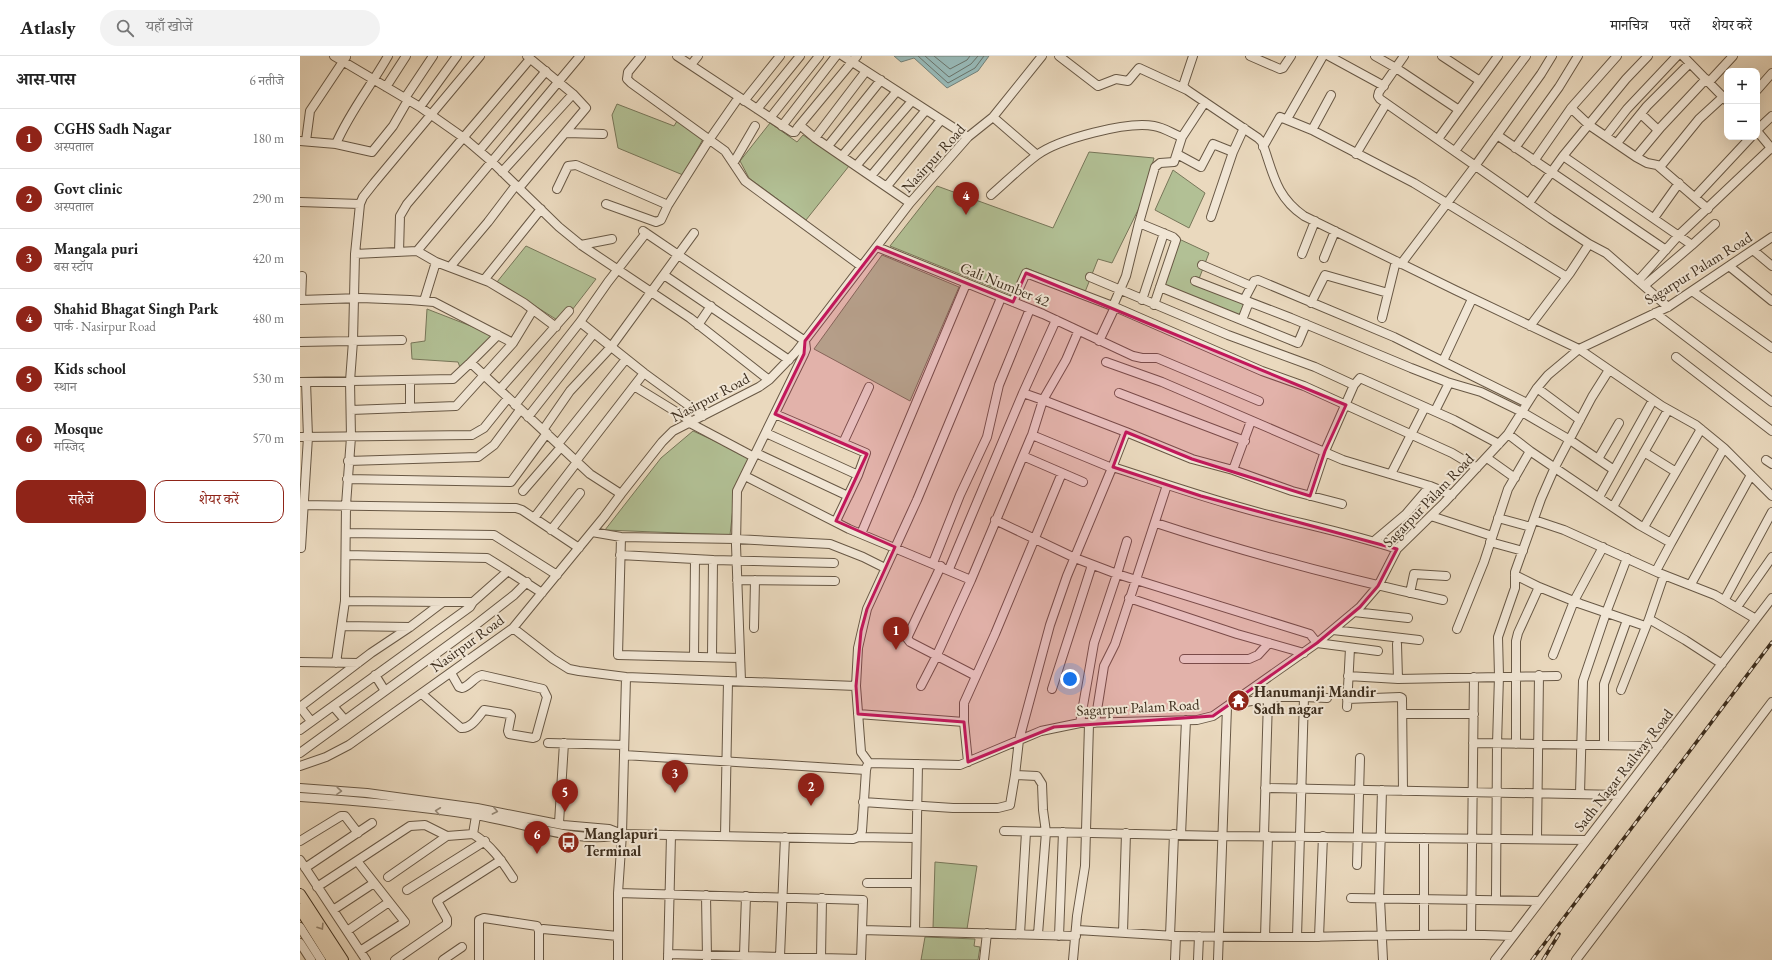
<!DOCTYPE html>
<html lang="hi">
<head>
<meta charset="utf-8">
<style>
	body { margin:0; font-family:"EB Garamond","Noto Serif Devanagari",serif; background:#f2f2f2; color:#222 }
	.controls { position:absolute; right:12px; top:12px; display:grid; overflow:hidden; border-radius:8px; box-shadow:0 4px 16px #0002 }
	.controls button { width:36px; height:36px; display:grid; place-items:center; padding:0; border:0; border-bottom:1px solid #e0e0e0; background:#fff; color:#222; font:20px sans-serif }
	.you { position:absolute; left:770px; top:623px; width:14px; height:14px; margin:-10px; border:3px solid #fff; border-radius:50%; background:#1a73e8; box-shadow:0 0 0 6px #1a73e833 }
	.badge { display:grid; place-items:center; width:26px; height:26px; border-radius:50%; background:#8f2418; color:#fff; font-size:13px; font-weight:700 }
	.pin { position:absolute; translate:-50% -33px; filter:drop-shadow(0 1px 2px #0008) }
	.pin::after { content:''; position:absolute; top:21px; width:14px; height:12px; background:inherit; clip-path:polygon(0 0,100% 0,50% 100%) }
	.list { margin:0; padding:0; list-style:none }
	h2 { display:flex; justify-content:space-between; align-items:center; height:52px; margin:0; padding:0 16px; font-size:17px }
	h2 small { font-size:13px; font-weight:400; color:#767676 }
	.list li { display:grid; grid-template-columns:26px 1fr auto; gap:12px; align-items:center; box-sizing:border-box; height:60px; padding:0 16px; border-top:1px solid #e0e0e0 }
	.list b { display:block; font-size:15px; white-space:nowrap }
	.list p { margin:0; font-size:13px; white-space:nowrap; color:#767676 }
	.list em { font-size:13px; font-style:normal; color:#767676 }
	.actions { display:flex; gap:8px; padding:12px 16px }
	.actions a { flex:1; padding:9px 0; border:1px solid #8f2418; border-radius:12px; text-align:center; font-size:14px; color:#8f2418 }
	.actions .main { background:#8f2418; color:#fff }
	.icon { flex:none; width:22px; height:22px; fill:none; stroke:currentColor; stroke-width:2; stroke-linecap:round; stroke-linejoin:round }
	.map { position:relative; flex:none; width:1472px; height:904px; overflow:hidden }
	header { display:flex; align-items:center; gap:24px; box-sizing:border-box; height:56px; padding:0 20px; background:#fff; border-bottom:1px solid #e0e0e0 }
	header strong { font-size:19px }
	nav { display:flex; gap:22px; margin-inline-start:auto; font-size:14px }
	.search { width:280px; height:36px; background:#f2f2f2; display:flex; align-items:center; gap:10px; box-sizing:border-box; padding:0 14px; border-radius:22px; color:#767676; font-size:15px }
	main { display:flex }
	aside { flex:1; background:#fff }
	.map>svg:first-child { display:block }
</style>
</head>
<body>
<header>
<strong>Atlasly</strong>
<div class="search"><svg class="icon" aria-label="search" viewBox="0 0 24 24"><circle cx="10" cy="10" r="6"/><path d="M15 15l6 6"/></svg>यहाँ खोजें</div>
<nav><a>मानचित्र</a><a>परतें</a><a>शेयर करें</a></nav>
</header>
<main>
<aside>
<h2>आस-पास<small>6 नतीजे</small></h2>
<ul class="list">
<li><span class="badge">1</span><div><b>CGHS Sadh Nagar</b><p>अस्पताल</p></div><em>180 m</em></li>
<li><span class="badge">2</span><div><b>Govt clinic</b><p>अस्पताल</p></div><em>290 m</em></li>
<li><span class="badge">3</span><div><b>Mangala puri</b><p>बस स्टॉप</p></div><em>420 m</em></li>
<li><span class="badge">4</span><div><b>Shahid Bhagat Singh Park</b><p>पार्क · Nasirpur Road</p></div><em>480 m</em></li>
<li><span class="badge">5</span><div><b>Kids school</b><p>स्थान</p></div><em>530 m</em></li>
<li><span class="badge">6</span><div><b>Mosque</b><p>मस्जिद</p></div><em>570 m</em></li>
</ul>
<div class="actions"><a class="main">सहेजें</a><a>शेयर करें</a></div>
</aside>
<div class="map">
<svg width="1472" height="904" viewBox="0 0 1472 904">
	<rect width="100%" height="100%" fill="#ead9be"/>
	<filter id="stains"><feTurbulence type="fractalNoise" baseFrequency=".005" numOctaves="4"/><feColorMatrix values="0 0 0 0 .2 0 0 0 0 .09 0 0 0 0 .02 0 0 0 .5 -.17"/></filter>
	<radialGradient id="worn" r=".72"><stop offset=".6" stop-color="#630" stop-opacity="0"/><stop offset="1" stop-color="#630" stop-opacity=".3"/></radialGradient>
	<path fill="#b2c095" stroke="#777659" d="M317 48 374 70 377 65 403 83 383 119 318 92 312 59Z
		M470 67 497 86 503 79 549 110 506 164 449 122 440 105Z
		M789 96 854 102 842 146 812 207 798 203 785 236 726 212 714 240 590 190 637 130 753 172Z
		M873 114 905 137 889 172 855 154Z
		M879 183 909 197 897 228 947 246 941 263 862 228Z
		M226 190 296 223 262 267 197 226Z
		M582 199 659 231 610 345 514 293Z
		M127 253 194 279 161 314 158 306 112 303 111 287 125 285Z
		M393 375 450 401 435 434 430 479 305 474 361 402Z
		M635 806 677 810 667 873 633 872Z
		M625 881 675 883 674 890 680 891 678 904H621Z"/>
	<path fill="#98b9b7" stroke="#738179" d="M594 0H689L678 15 647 32 614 2 601 6Z"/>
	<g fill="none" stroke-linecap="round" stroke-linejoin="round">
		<path stroke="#6a736a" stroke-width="1" d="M618 0 648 27 675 12 684 0
			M625 0 649 21 671 8 678 0
			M634 0 650 13 667 4 670 0"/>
		<defs>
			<path id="minor" d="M34 0 120 51 164 82 192 106 259 171 281 189 390 262 469 324
				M341 0 328 16 327 23 331 27 425 95 445 125 561 210
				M377 0 492 76H495L498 71H502L515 82 610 147
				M543 0 668 81
				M759 0 798 30 816 23 828 25 839 12 887 34
				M893 0 883 30 887 34 958 82 962 86C973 116 975 140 1004 160L1155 234 1279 293 1362 350 1396 369 1424 392 1472 440
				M950 0 980 13 983 12 991 0
				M1029 0 1084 30
				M1075 0 1096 12 1159 54
				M1104 0 1079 36 1078 40 1080 43 1251 163 1289 188 1306 197 1368 251
				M1142 0 1180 25
				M1317 0 1271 52 1289 69 1336 101 1347 107 1357 109 1408 153
				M1383 0 1427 45
				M394 5 398 0
				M1409 26 1433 0
				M86 31 106 0
				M1457 34 1472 17
				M105 42 133 0
				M444 45 480 0
				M120 51 157 0
				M457 53 500 0
				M1341 58 1358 74
				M693 61 737 99
				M470 62 519 0
				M987 63 1023 0
				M482 70 536 0
				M499 70 557 0
				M1012 74 1031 39
				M1457 74 1472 60
				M1457 75 1472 93
				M266 77 303 78
				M1197 79 1366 194
				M1306 80 1327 53 1377 0
				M515 82 566 15
				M1138 83 1198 0
				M0 85 36 88 72 96 93 70 108 44
				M6 85 10 55 46 1
				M1317 87 1347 50 1390 7
				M36 88C49 57 71 30 88 0
				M528 90 581 24
				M963 91 980 61 1012 74 1114 127 1267 221
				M1215 92 1259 31 1278 0
				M179 95 246 15
				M1155 95 1226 0
				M877 98 901 111 913 88 933 96
				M1056 98 1086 48
				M542 100 597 35
				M1336 101 1361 71 1406 23
				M1234 105 1271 52
				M434 106 455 70
				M556 110 612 45
				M1360 111 1399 63 1423 41
				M202 116 273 38
				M571 120 626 54
				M587 130 641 64
				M219 132 286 52 273 38 227 0
				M257 133 268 110 276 109 368 149 409 84 439 41
				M691 139C706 126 721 111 737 99 759 83 827 65 854 70 865 72 873 78 882 81L905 46
				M1395 141 1451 81
				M0 146 60 148
				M1229 147 1263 100
				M306 148 356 166 361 164 368 149
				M911 161 933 96 944 72
				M1354 162 1379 127
				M839 167 855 111 860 107 874 106 882 81
				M343 175 505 285 506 293 504 298 437 435 436 489 441 625
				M281 189 312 183
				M1392 189 1415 168
				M577 191 743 258 833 300 842 302H857L959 345
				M1453 194 1472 210
				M117 195 280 0
				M99 196 100 160 107 148 230 3
				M55 198 117 195 136 206 189 226 224 247 256 271
				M1002 198 1015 165
				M1024 202 1035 175
				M1101 208 1175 110 1241 18 1252 0
				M902 209 951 230
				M1429 210 1472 245
				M150 211 188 166 216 129
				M364 219 489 304
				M790 221 928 279 1015 311 1054 329
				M184 224 241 153
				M895 225 991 262 1111 312 1147 326 1181 336 1222 356 1270 384 1314 414
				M1338 225 1379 179 1472 91
				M1344 230 1392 189 1263 100 1326 23 1348 0
				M860 231 998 287 1006 268
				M1392 235 1472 292
				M0 244 61 242 110 244 134 246 213 287
				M1 244 2 220
				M842 244 864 177
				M944 244 954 225 958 224 1094 281 1227 347
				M124 245 136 206
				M713 246 726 217 815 251 962 315 1004 330 1152 397 1177 412
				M1011 247 1025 219 1088 237
				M813 250 826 220 839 167 873 181 876 184 854 249
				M1355 257 1472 346
				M1082 262 1096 205
				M942 264 949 246
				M398 269 411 250
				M1230 270 1270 217 1289 188
				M799 285 815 251
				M0 286 102 284
				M1376 301 1472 375
				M1143 305 1172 243
				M806 306 862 326 1043 404 1130 430 1152 439
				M170 307 198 279
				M344 317 280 266 308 226 346 177
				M110 324V352
				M0 326 153 323 169 308H172L290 418 321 438
				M334 330 391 365
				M1237 332 1280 364
				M200 333 269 255
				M723 337 756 264
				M819 337 945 385
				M215 349 280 266
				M51 354 156 350 213 287 233 254
				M1135 355 1149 327
				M475 358 566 397 558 419
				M228 361 294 277
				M951 365 933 414 992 435 1042 448
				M388 366 454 401
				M243 374 270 335 311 291 394 177
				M826 376 892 403 933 414
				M466 377 558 419 536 465
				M0 381 172 379 184 372 208 342
				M543 387 569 331
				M258 388 326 303
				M1230 395 1339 469 1371 487 1424 392
				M1344 396 1376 416
				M456 397 548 440
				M723 400 783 426
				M1187 402 1215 422
				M1298 403 1319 367
				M1466 404 1472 408
				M48 405 178 401 194 389 220 354
				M276 405 344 317 403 360
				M813 411C862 427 911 444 961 457 1007 469 1052 478 1097 493
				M1091 418 1125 351
				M445 420 549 473 671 524 731 381 732 379 743 344 826 376 812 412 732 379
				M47 423 211 426 247 377
				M223 435 261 391
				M1010 440 1025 395 1054 329 1060 322 1154 364 1199 388
				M1299 441 1353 344
				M0 449 216 452 222 454 279 492
				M1313 451 1368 354
				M1131 460 1192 480
				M234 462 277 406
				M1198 462 1231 471
				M695 464 775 502 817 518 827 485
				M1234 464 1264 474 1359 517 1415 539 1456 563
				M856 467C950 498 1046 523 1143 544
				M1344 471 1401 373
				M251 474 280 437
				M292 476 321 481 436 483 530 488 563 501 585 512
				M46 477 194 479 257 519
				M561 478 666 228
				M321 481 318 599 440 602
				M1074 485 1106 458 1130 430
				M1190 486 1223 495
				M1 492 8 381 6 326
				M46 499 187 502 208 515
				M320 499 413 504
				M633 507 660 439 687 381 699 329 730 253
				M641 510 607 582 610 586 676 620
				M649 513 723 337 743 344 766 304 778 276
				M1356 515 1371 487
				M1215 519 1239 531
				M437 524 535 525
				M1391 528 1451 419
				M1110 537 1114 518 1146 520
				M829 542 937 578 1004 597
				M1425 543 1472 456
				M45 545 143 546
				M1437 551 1472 501
				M1054 556 1108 562
				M1349 563 1364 519
				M42 570 110 571
				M213 572 253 603 269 613 279 615 326 621 556 630
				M454 572 455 524
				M1157 573 1184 506 1208 433 1230 395 1208 378
				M1033 574 1119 584
				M1097 588 1098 623
				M1253 599 1274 545 1303 491
				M394 600 395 504
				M412 600 413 504 534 507
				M884 603H949L958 599 969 587
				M0 606 58 607
				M36 607 45 545 46 449 51 381 50 325 53 285 55 198 60 148 63 141 74 127 180 0
				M75 619 85 635
				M1048 620 1098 623 1257 620
				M621 630 636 601 671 524
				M752 633 792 509
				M1321 634 1349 563 1385 584 1422 608
				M122 638 161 672C171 673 178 661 184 654L209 658 211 660 208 675 209 678 233 682 236 681 247 641 243 633 182 619C174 621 170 630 162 632L159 631 151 617
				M1004 641 1027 642
				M1047 643 1100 641 1102 642 1103 735
				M932 648 979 641H1004L997 881
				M33 650 45 664
				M0 651 71 597 110 571 143 546H173L208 515 242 537
				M0 651 11 665
				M1047 651 1050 592
				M558 658 664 666
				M1103 658H1174
				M780 667 794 587 817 518 1010 578 1017 587 1078 595
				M795 667 804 610 815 588 867 429
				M0 674 170 551 173 546
				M248 687 324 689
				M1173 687 1359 690
				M1216 688V585L1218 577 1239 531 1281 548 1345 570
				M1304 689V628L1327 564
				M0 697 173 571 214 539 227 526
				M324 699 566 714
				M668 706 664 666V647L695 578 762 417
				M569 707 561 696 556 630 558 592 567 553 617 444 701 242
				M0 710 26 701 49 689 213 572 304 461 321 438 362 386 373 375 459 331 469 324 496 296 610 147 668 81 693 61 742 0
				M715 719 737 720 742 728 743 754 746 776 738 878
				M0 732 67 737 177 752 263 769 309 773 322 778
				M965 732 1321 739
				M1280 738 1283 625 1306 557 1327 502
				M0 741C59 745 117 750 175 759 217 765 282 790 322 778L553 783 559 781 562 775 566 714 567 710 569 707 660 709 741 675 780 667 897 664 913 660 1017 587 1060 551 1078 530 1097 493 1144 447 1208 378 1237 332 1248 319 1279 293 1368 251 1472 181
				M563 746 653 752H698L710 749 715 719 719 684 750 569 767 520 812 412
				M259 767 264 687
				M704 775 922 780 1286 784
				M173 778C191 789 202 805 213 822
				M881 779 886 664
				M964 779 968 643
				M425 780 428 625
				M559 781 616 782
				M1124 782V878
				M1237 783 1239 619
				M0 785 41 760H45L58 777
				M0 804 66 904
				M57 805 105 866 60 895
				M1057 809 1060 702
				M5 812 72 767
				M88 821 147 780
				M567 827H615
				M17 831 110 770 125 769 147 780 173 778 177 754
				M107 834 185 785
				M318 837 563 844 561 904
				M406 839 407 903
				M1051 842 1240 845
				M1079 843 1082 734
				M1080 843 1083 904
				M1196 843 1197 688 1199 620 1198 581 1215 532V516L1241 443 1255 411 1292 341 1309 314
				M33 854 74 827
				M0 871 21 904
				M562 874 776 880
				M777 874 875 880
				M47 875 89 846
				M239 875 243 873 318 880
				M615 875 618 708
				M823 876 826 777
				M720 878 726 776
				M1171 878 1174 621
				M759 880 763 776
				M870 880 874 778
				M965 881C1048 882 1130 876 1212 880
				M1019 881 1023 780
				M0 887 11 904
				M368 898 521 902 522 842
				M444 899 446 840
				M480 900 485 781
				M521 902 561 903
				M368 903 371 779
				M95 904 147 868V863L137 845 201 804
				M143 904 162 891
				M179 904V864L184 862 237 870 239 875V904
				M318 904V837L322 778 326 621
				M684 904 687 877
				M773 904 777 860 785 810 789 668
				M875 904 876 880 965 881 968 780
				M898 904 899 880
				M918 904 927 651
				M1195 904 1472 542
				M1276 904 1472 646"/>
			<path id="major" d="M0 838 43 904
				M0 853 32 904"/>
		</defs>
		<use href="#minor" stroke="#685845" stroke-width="10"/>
		<use href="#major" stroke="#3c2d1d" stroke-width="12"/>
		<use href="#minor" stroke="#f1e6d5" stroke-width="8"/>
		<use href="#major" stroke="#ead9be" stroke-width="10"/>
		<defs>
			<path id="rail" d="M1232 904 1472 586
				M1243 904 1259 878"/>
		</defs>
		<use href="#rail" stroke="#3c2d1d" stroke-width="3.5"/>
		<use href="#rail" stroke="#f1e6d5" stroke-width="2" stroke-dasharray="6" stroke-linecap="butt"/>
	</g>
	<defs><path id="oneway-chevron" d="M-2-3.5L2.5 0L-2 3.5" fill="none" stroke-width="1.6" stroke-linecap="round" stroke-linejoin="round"/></defs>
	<g stroke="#968a79">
		<use href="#oneway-chevron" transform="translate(39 735) rotate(4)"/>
		<use href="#oneway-chevron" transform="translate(138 755) rotate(-173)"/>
		<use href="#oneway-chevron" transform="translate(195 755) rotate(11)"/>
	</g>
	<use stroke="#93836e" href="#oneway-chevron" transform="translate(21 871) rotate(57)"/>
	<path fill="#c2185b" fill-opacity="0.2" stroke="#c2185b" stroke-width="3" stroke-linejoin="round" d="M577 191 713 246 726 217 1046 349 1025 395 1010 440 892 403 826 376 813 411 901 440 1097 493 1078 530 1060 551 1017 587 913 660 754 671 668 706 664 666 558 658 556 630 561 575 567 553 595 491 536 465 567 398 475 358 504 298 505 285Z"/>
	<defs>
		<symbol id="temple-disc" viewBox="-11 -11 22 22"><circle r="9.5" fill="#8f2418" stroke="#f1e6d5"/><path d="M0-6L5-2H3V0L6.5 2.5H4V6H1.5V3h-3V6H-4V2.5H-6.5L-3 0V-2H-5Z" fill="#fff"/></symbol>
		<symbol id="bus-disc" viewBox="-11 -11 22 22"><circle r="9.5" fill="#8f2418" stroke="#f1e6d5"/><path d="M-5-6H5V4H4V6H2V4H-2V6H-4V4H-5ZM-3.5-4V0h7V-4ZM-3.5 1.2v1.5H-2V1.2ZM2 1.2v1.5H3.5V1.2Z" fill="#fff"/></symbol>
	</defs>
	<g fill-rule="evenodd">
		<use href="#temple-disc" x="926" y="632" width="25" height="25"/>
		<use href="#bus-disc" x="256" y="774" width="25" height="25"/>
	</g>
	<g text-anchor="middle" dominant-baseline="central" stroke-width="4" stroke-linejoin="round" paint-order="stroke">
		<g font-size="15" fill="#3c2d1d" stroke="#f1e6d5">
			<text transform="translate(633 102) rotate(-48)">Nasirpur Road</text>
			<text transform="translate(1398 212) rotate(-32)">Sagarpur Palam Road</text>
			<text transform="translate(705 228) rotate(22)">Gali Number 42</text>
			<text transform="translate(410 341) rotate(-28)">Nasirpur Road</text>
			<text transform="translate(1128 444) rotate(-46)">Sagarpur Palam Road</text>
			<text transform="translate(167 587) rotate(-36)">Nasirpur Road</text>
			<text transform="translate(838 651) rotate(-3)">Sagarpur Palam Road</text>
			<text transform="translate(1323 714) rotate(-52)">Sadh Nagar Railway Road</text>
		</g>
		<g font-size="15" font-weight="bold" fill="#3c2d1d" stroke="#f1e6d5" text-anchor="start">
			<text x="954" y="635">Hanumanji Mandir<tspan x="954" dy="17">Sadh nagar</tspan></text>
			<text x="284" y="777">Manglapuri<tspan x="284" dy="17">Terminal</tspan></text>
		</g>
	</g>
	<rect width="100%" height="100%" filter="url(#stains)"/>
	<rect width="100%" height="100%" fill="url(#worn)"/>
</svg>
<div class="controls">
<button>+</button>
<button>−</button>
</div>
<div class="you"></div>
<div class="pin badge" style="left:596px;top:594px">1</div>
<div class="pin badge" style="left:511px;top:750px">2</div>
<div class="pin badge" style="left:375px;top:737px">3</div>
<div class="pin badge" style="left:666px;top:159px">4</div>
<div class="pin badge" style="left:265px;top:756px">5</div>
<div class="pin badge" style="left:237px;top:798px">6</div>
</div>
</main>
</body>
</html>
